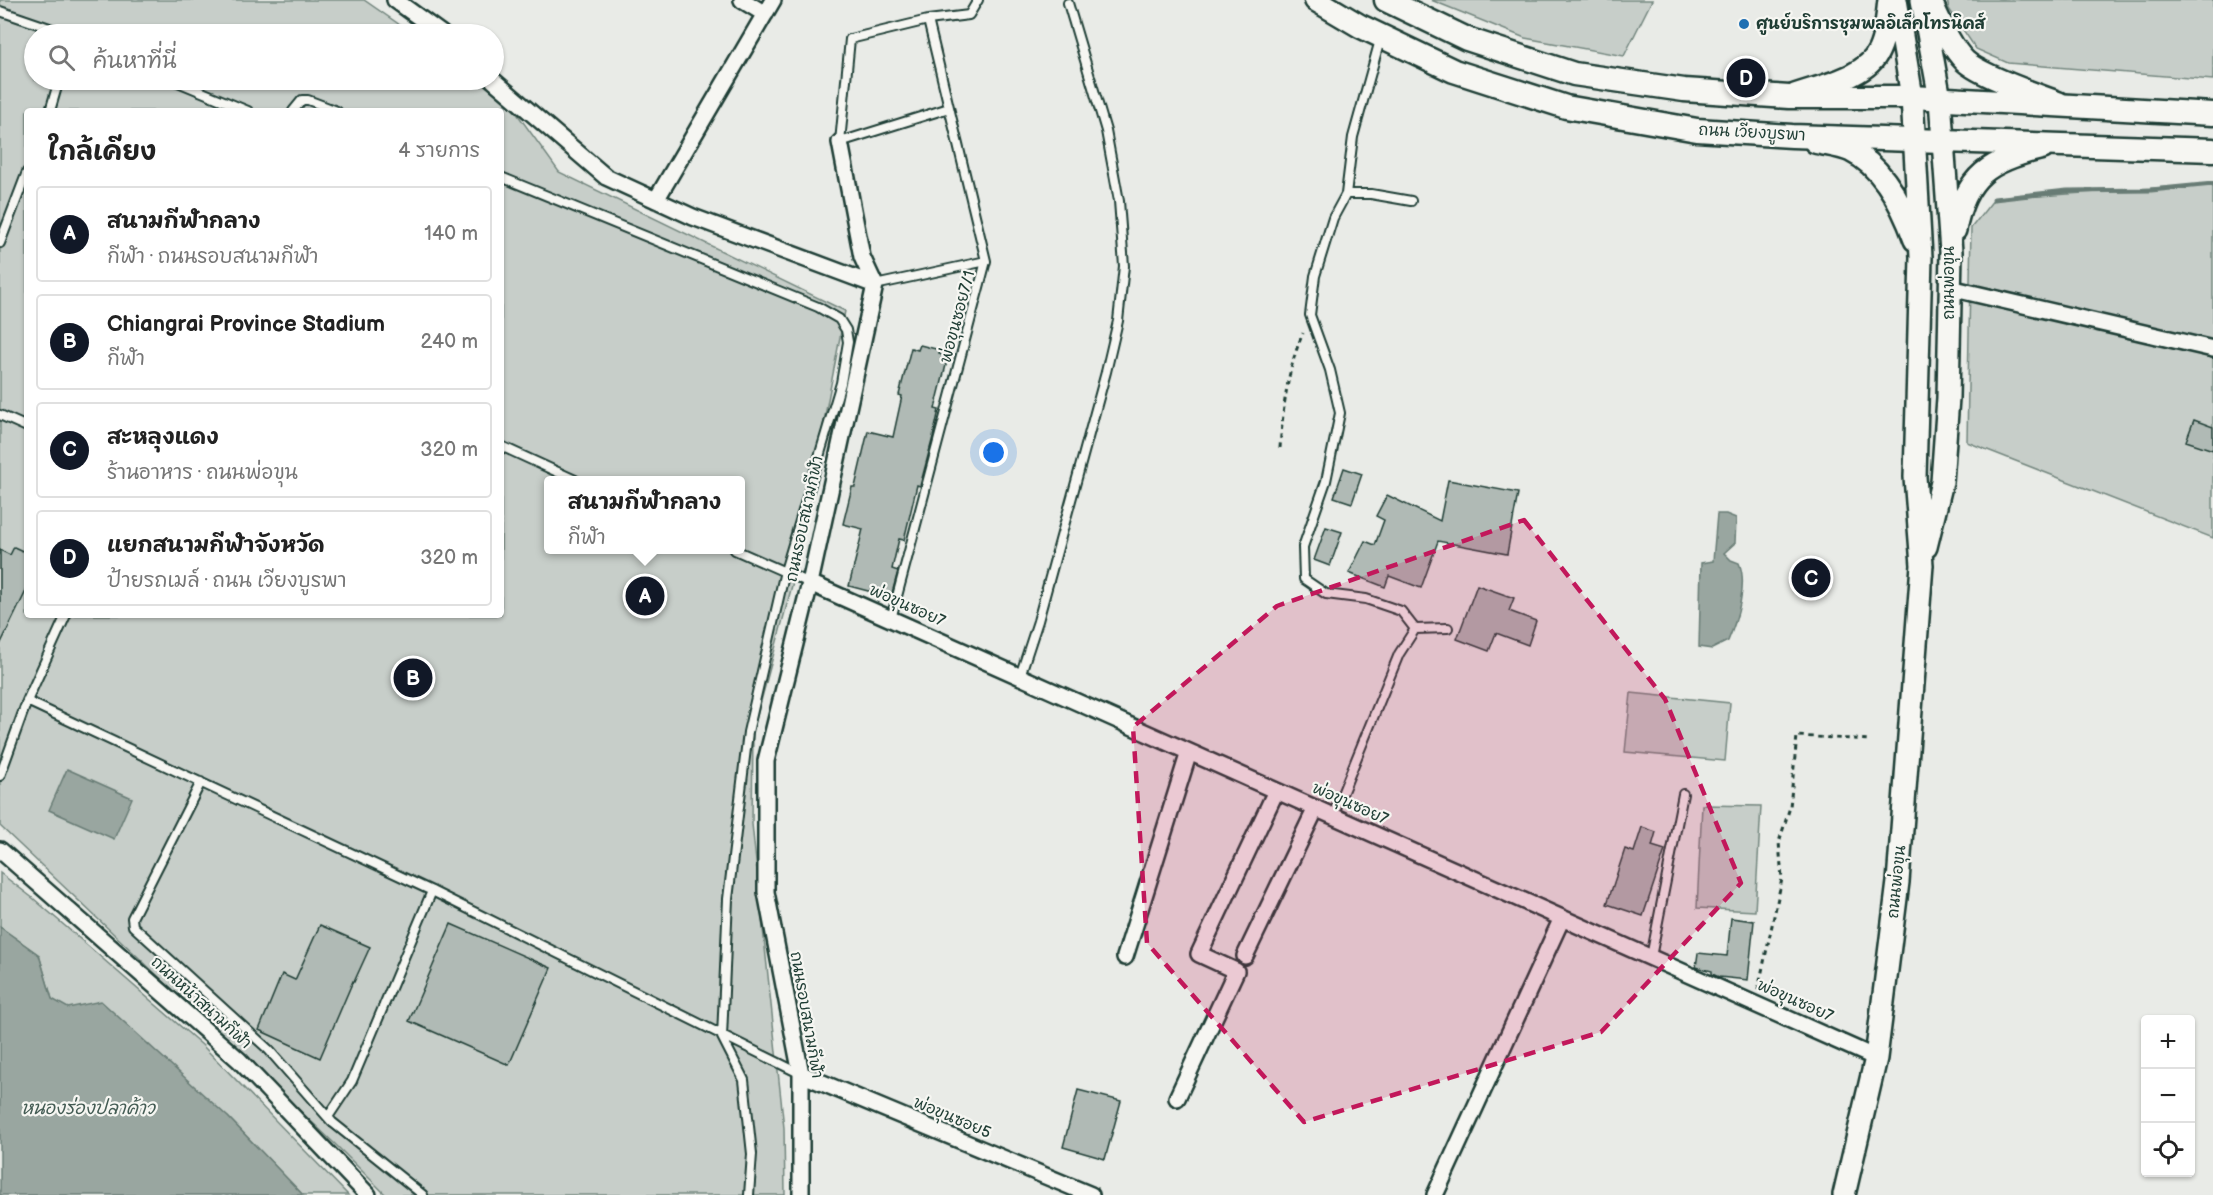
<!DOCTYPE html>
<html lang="th">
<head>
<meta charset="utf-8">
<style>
	body { margin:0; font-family:"Balsamiq Sans","Playpen Sans Thai",sans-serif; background:#f2f2f2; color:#222 }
	.controls { position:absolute; right:18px; bottom:18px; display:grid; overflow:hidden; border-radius:6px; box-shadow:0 2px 4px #0004 }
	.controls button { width:54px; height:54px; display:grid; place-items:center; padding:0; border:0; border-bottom:2px solid #e0e0e0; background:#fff; color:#222; font:30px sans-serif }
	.you { position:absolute; left:994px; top:453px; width:21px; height:21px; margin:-15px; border:4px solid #fff; border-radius:50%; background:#1a73e8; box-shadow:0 0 0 9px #1a73e833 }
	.badge { display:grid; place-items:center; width:39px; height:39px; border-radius:50%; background:#111827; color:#fff; font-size:20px; font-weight:700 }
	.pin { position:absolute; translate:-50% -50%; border:3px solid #fff; box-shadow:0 2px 6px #0006 }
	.popup { position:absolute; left:544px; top:476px; width:201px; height:78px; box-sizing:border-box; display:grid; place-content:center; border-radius:6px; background:#fff; filter:drop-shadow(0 2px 4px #0005); font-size:20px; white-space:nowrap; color:#767676 }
	.popup b { font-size:22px; color:#222 }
	.popup::after { content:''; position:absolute; left:50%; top:100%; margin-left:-12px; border:12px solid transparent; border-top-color:#fff }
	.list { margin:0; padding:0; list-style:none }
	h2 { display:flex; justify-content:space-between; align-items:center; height:78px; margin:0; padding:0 24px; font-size:26px }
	h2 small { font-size:20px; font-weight:400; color:#767676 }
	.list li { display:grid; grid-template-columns:39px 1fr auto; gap:18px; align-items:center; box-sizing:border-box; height:96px; margin:0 12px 12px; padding:0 12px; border:2px solid #e0e0e0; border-radius:6px }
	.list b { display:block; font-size:22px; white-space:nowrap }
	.list p { margin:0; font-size:20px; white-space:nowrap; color:#767676 }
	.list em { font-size:20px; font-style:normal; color:#767676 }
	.icon { flex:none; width:33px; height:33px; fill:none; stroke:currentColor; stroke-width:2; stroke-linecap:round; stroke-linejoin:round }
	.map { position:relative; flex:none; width:2213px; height:1195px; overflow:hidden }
	.search { position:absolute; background:#fff; box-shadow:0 2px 4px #0004; left:24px; top:24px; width:480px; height:66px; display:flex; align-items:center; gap:15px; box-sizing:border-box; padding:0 21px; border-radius:33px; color:#767676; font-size:22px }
	.panel { position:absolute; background:#fff; box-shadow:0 2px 4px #0004; left:24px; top:108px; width:480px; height:510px; border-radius:6px }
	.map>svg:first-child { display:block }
</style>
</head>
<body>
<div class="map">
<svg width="2213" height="1195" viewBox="0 0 2213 1195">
	<rect width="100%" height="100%" fill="#e9ebe7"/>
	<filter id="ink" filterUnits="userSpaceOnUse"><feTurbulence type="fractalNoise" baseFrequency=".0167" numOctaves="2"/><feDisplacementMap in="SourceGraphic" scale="12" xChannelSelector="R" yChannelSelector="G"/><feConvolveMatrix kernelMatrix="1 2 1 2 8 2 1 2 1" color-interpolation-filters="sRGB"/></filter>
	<g filter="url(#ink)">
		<path fill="#c7cec9" stroke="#73867e" stroke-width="1.5" fill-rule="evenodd" d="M0 0H364L413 34H34V80H477L508 101 559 172 845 311 794 578 753 731 752 824 784 1128 785 1195H386L335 1144 0 826ZM27 111H501V615H27ZM549 480H741V550H549Z
			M1431 0H1652L1624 56 1525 38Z
			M1947 0H2213V80L2008 63 1976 49 1949 9Z
			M2213 184V538L1967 442 1971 228 1994 199Z
			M1631 693 1730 703 1725 761 1625 752Z
			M1702 805 1761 806 1755 911 1697 908Z
			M0 873 34 899 202 1045 348 1195H303L228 1117 52 999 39 955 0 927Z"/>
		<path fill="#99a6a0" stroke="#687c75" stroke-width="1.5" d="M1717 514H1726L1736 518 1735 543 1724 553 1731 560 1739 563C1748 584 1737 620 1728 641L1712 649 1699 647 1701 563 1713 561Z
			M67 769 132 798 114 839 49 810Z
			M0 927 39 955 52 999 68 1008 101 1001 228 1117 303 1195H0Z"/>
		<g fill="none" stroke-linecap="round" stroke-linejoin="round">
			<path stroke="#687c75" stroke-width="5" d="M1994 199 2067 191 2151 190 2213 184"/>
		</g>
		<path fill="#b0bab5" stroke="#1f3d34" stroke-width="1.5" d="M920 345 940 350 939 354 948 357 935 409 939 410 933 437 920 486 917 485 904 540 899 539 892 569 898 571 891 597 849 586 863 529 843 524 852 487H855L868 431 893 437 902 396 899 395 911 348 918 350Z
			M2194 420 2213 427V450L2186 441Z
			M1344 468 1362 474 1352 503 1334 497Z
			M1448 480 1518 493 1507 554 1438 541 1421 588 1389 576 1385 587 1349 573 1365 541 1375 545 1384 520 1376 516 1387 495 1440 521Z
			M1326 527 1342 532 1330 566 1314 560Z
			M14 547 27 553V589L0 645V550L10 555Z
			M1477 585 1514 598 1509 611 1536 621 1528 645 1496 633 1489 651 1457 639Z
			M1642 827 1656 832 1652 846 1665 850 1643 916 1607 904 1625 849 1634 852Z
			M1731 918 1754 921 1748 980 1719 977 1712 974V971L1696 967 1698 953 1727 956Z
			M451 924 551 968 509 1065 409 1021Z
			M320 925 370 947 354 982 353 981 320 1058 259 1030 282 974 295 980Z
			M1078 1090 1121 1101 1105 1159 1063 1147Z"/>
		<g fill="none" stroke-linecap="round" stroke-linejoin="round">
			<defs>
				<path id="lane" d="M0 11 67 34
					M1380 40 1353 137 1346 194 1333 218 1315 276 1310 315 1330 370 1340 413 1326 481 1303 547 1304 579 1326 594 1366 599 1401 611 1415 629
					M173 80 248 111
					M949 108 840 142 850 39 928 20 969 15 978 0
					M50 111 59 80
					M293 111 302 100H308L337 111
					M501 177 818 307 839 319 846 330 848 342 841 383 785 571 748 732 728 899 722 1037 744 1080 752 1154 749 1195
					M1346 194H1371L1411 201
					M0 243 27 172
					M875 285 986 261
					M0 415 27 427
					M501 446 575 480
					M735 550 810 583
					M66 615 27 701 432 891 801 1074
					M891 619 986 261 928 20
					M1415 629 1448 628
					M1020 676 1038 621 1106 372 1118 321 1124 266 1119 201 1106 131 1068 3
					M0 776 27 701
					M201 782 132 918 133 926 269 1050 332 1122 423 1195
					M1333 816 1399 654 1415 629
					M1651 957 1683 794
					M328 1117 352 1081 432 891"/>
				<path id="street" d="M395 0 442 34
					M742 0 765 14
					M493 80 606 177 693 217 875 285 810 583 766 761V892L801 1074V1195
					M840 142 862 257 875 285
					M656 200 773 0
					M1950 288 2213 349
					M810 583 1876 1058
					M0 850 239 1060 368 1195
					M1245 956 1316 808
					M1125 957 1189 752
					M801 1074 1091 1195
					M1177 1098 1236 971 1199 954 1276 791
					M1435 1195 1562 918"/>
				<path id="secondary" d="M1922 0 1940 99 1951 252 1948 398 1942 482 1926 547
					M1930 0C1940 20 1949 45 1965 61 1981 76 2036 94 2059 103
					M1795 95C1820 86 1868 77 1879 50 1886 35 1887 17 1889 0
					M1815 142C1826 145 1840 146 1851 151 1884 167 1903 207 1915 240
					M1955 230C1965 175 1991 160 2043 148
					M1844 1195 1876 1058 1898 882 1922 565 1915 477 1921 257 1912 97 1896 0"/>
				<path id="primary" d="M1316 0 1360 26 1454 71 1566 107 1697 130 1792 136 2213 150
					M1386 0 1467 39 1574 74 1684 90 1789 97H1912L2213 114"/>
			</defs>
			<use href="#lane" stroke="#1f3d34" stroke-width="12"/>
			<use href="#street" stroke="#1f3d34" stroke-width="20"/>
			<use href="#secondary" stroke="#1f3d34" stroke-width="26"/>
			<use href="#primary" stroke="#1f3d34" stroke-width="27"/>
			<path stroke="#1f3d34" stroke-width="3" stroke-dasharray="4.5 4.5" stroke-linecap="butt" d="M1280 448C1283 408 1287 370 1303 333
				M1758 990 1782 879 1779 842 1790 807 1797 736 1869 740"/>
			<use href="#lane" stroke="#f6f6f2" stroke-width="8"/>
			<use href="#street" stroke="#f6f6f2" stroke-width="15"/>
			<use href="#secondary" stroke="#f6f6f2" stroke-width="21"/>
			<use href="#primary" stroke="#f6f6f2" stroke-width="22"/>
		</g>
	</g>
	<path fill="#c2185b" fill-opacity="0.2" stroke="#c2185b" stroke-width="4.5" stroke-dasharray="12 8" stroke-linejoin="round" d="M1524 520 1665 699 1741 883 1601 1032 1304 1122 1147 943 1133 727 1277 606Z"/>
	<circle fill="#1f6fb2" stroke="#f6f6f2" stroke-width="2" cx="1744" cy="24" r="6"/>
	<g text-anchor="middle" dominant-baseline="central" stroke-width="4.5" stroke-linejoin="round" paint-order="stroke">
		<g font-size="16" font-weight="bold" fill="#1f3d34" stroke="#f6f6f2" text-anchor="start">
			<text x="1756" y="24">ศูนย์บริการชุมพลอิเล็คโทรนิคส์</text>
		</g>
		<g font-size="16" fill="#1f3d34" stroke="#f6f6f2">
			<text transform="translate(1752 133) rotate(3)">ถนน เวียงบูรพา</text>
			<text transform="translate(1949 283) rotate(-90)">ถนนพ่อขุน</text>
			<text transform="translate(958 317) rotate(-75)">พ่อขุนซอย7/1</text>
			<text transform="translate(805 519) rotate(-78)">ถนนรอบสนามกีฬา</text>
			<text transform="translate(907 606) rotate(24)">พ่อขุนซอย7</text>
			<text transform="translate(1350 804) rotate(24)">พ่อขุนซอย7</text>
			<text transform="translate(1897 882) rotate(-84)">ถนนพ่อขุน</text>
			<text transform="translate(1795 1001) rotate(24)">พ่อขุนซอย7</text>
			<text transform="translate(201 1003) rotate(42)">ถนนหน้าสนามกีฬา</text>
			<text transform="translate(806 1015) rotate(80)">ถนนรอบสนามกีฬา</text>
			<text transform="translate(952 1118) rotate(23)">พ่อขุนซอย5</text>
		</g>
		<g font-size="18" font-style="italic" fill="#445c54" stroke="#f6f6f2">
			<text x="88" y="1108">หนองร่องปลาค้าว</text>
		</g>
	</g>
</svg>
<div class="controls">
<button>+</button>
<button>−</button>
<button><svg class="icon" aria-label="locate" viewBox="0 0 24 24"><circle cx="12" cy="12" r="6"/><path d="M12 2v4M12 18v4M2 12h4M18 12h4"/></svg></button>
</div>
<div class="you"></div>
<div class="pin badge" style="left:645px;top:596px">A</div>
<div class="popup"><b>สนามกีฬากลาง</b>กีฬา</div>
<div class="pin badge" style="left:413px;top:678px">B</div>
<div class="pin badge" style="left:1811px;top:578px">C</div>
<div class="pin badge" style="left:1746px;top:78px">D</div>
<div class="search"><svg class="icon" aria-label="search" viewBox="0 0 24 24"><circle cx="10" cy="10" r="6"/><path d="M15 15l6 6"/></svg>ค้นหาที่นี่</div>
<section class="panel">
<h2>ใกล้เคียง<small>4 รายการ</small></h2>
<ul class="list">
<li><span class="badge">A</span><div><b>สนามกีฬากลาง</b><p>กีฬา · ถนนรอบสนามกีฬา</p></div><em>140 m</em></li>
<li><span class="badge">B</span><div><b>Chiangrai Province Stadium</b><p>กีฬา</p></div><em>240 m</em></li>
<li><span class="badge">C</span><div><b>สะหลุงแดง</b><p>ร้านอาหาร · ถนนพ่อขุน</p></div><em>320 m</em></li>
<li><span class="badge">D</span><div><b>แยกสนามกีฬาจังหวัด</b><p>ป้ายรถเมล์ · ถนน เวียงบูรพา</p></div><em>320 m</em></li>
</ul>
</section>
</div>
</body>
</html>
